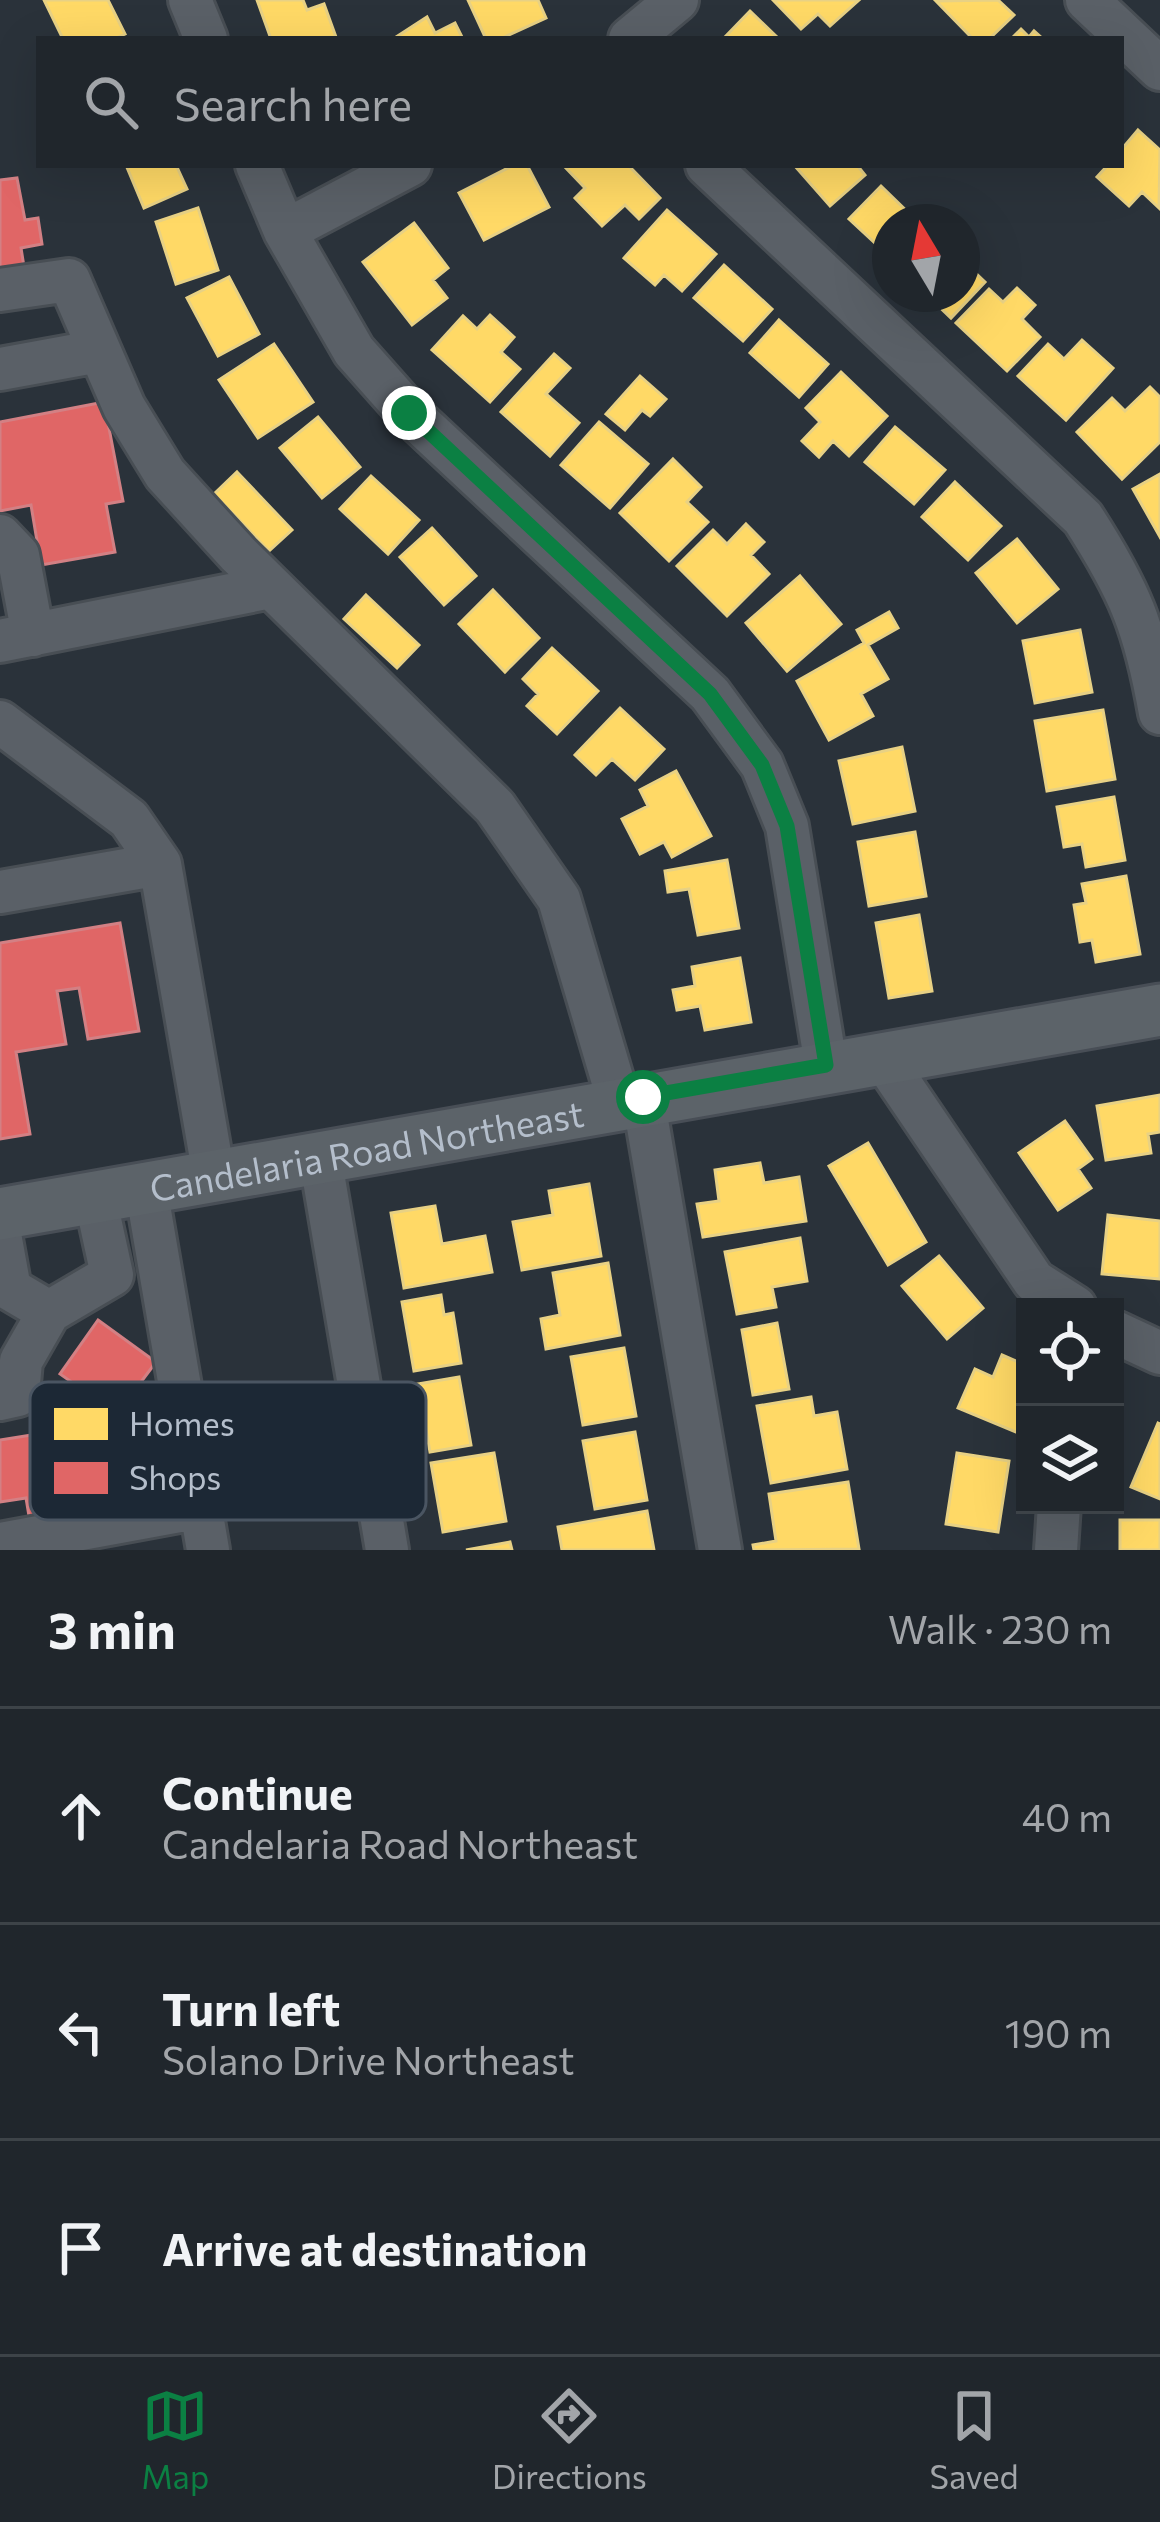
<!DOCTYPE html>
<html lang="en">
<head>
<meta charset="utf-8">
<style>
	body { margin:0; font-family:Commissioner,sans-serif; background:#2d3238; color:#f1f3f6 }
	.controls { position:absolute; right:36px; bottom:36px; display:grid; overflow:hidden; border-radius:0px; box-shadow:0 12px 48px #0002 }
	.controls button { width:108px; height:108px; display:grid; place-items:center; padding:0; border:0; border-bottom:3px solid #3d4348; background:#20262c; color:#f1f3f6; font:60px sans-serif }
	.compass { position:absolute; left:872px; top:204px; width:108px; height:108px; border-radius:50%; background:#20262c; box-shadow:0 12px 48px #0002; rotate:350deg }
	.stop { position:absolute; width:36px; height:36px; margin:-27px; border:9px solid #0b8043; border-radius:50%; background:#fff }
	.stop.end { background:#0b8043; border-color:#fff; box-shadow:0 3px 12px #0008 }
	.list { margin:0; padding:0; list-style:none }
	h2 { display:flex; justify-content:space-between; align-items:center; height:156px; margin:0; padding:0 48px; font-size:51px }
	h2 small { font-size:39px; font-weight:400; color:#a2a5a9 }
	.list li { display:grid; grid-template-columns:78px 1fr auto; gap:36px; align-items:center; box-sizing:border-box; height:216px; padding:0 48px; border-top:3px solid #3d4348 }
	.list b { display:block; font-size:45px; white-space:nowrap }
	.list p { margin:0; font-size:39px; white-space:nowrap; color:#a2a5a9 }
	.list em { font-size:39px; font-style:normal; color:#a2a5a9 }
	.icon { flex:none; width:66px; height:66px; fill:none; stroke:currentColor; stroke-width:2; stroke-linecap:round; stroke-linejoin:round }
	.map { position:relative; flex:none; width:1160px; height:1550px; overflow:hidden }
	.search { position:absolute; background:#20262c; box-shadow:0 12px 48px #0002; left:36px; right:36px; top:36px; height:132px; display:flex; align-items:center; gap:30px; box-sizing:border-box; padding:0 42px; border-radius:0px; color:#a2a5a9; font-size:45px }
	.sheet { height:804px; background:#20262c }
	nav { display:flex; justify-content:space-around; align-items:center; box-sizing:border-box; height:168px; border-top:3px solid #3d4348; background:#20262c; font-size:33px; color:#a2a5a9 }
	nav a { display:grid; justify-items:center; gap:6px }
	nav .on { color:#0b8043 }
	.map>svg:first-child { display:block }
</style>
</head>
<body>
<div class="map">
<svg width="1160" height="1550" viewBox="0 0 1160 1550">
	<rect width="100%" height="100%" fill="#2a323a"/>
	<path fill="#ffd966" stroke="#e8d184" stroke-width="3" d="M44 0H108L125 34 114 39H63Z
		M257 0H303L307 10 324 4 336 37 271 39Z
		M468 0H538L546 18 500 39H486Z
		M773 0H859L830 26 818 14 801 29Z
		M998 0 1014 15 989 39H973L936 1Z
		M750 11 779 39H723Z
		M427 17 435 33 455 23 463 39H393Z
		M1021 29 1029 37 1034 31 1043 39H1011Z
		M1138 130 1160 150 1159 208 1142 192 1129 206 1097 177 1108 165H1121V150Z
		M126 165H176L187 189 144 208Z
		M514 165H527L549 207 484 240 459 193Z
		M563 165H628L660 198 639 219 625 205 602 226 575 198 585 188Z
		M794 165H857L865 175 830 206Z
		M881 186 918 222H890V257L849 219Z
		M198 208 218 270 176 284 156 222Z
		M667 210 716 254 682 291 664 275 655 285 624 258Z
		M414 223 448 268 433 280 447 298 412 325 363 262Z
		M962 260 985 282 951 318 926 294H962Z
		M724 265 772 309 743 341 694 298Z
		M229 277 259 334 218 356 187 298Z
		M1017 288 1035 305 1022 319 1040 337 1007 371 956 323 989 289 1003 302Z
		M490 315 514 337 501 352 520 369 490 402 432 350 463 316 477 329Z
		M779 320 828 364 799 397 750 353Z
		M1082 340 1113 368 1066 420 1018 376 1048 344 1064 359Z
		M274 344 313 402 258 438 219 380Z
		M554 354 570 368 546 394 579 423 550 456 501 412Z
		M841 372 887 416 849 456 833 441 819 457 802 441 820 422 806 408Z
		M640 376 666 399 650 416 642 410 625 430 606 414Z
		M1150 387 1160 397V442L1122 479 1077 432 1112 398 1125 411Z
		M318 417 360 467 322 498 280 448Z
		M599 422 648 464 610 508 561 465Z
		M895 427 945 470 914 504 865 462Z
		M673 459 701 487 687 502 708 522 669 561 620 513Z
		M237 472 292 530 269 551 214 494Z
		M1160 474V537L1133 489Z
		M371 476 419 520 388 554 340 509Z
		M955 482 1001 526 968 560 922 517Z
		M746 524 764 542 751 555 769 574 727 616 677 566 713 530 727 544Z
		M432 528 476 576 444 605 400 557Z
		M1017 539 1058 589 1017 623 976 573Z
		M800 576 841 624 787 671 746 623Z
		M493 590 539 638 505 672 459 624Z
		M366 595 419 645 397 668 344 619Z
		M889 612 898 628 868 645 888 679 861 694 873 716 829 740 797 681 864 643 857 630Z
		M1080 630 1092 692 1035 703 1023 641Z
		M552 648 598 691 557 734 527 706 538 694 523 679Z
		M620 708 664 749 635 780 612 759 596 775 575 755Z
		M1103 710 1115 779 1047 791 1035 721Z
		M902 747 915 811 853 824 839 761Z
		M676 771 711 836 672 857 664 842 640 854 622 819 648 806 640 790Z
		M1114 797 1125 860 1086 867 1082 844 1064 847 1057 807Z
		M915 832 926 896 869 906 858 842Z
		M727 860 739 928 698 935 689 889 668 892 665 871Z
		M1126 876 1140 954 1096 962 1092 940 1080 942 1074 905 1086 903 1082 884Z
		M919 915 932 991 889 998 876 923Z
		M740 958 751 1022 705 1030 700 1006 677 1010 673 990 695 986 692 967Z
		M1160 1095V1132L1148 1134 1151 1153 1106 1160 1097 1106Z
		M1065 1121 1092 1159 1078 1169 1091 1188 1058 1210 1019 1153Z
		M868 1143 926 1242 888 1265 829 1166Z
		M760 1163 764 1183 799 1177 806 1221 703 1237 697 1204 719 1201 715 1170Z
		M589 1184 601 1256 522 1270 513 1222 553 1215 549 1191Z
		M435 1206 442 1244 485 1236 492 1272 404 1288 391 1213Z
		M1108 1215 1160 1221V1279L1102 1274Z
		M800 1238 807 1281 772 1287 776 1307 737 1314 725 1252Z
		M939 1256 983 1308 947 1339 902 1286Z
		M608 1263 620 1335 546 1349 541 1319 560 1315 553 1273Z
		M441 1295 444 1315 453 1313 461 1363 414 1371 402 1302Z
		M777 1323 789 1389 753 1395 742 1330Z
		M624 1348 636 1416 583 1425 571 1357Z
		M1002 1355 1025 1365V1418L1018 1433 958 1408 975 1369 993 1377Z
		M459 1377 471 1445 430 1452 418 1384Z
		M811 1397 814 1416 837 1412 847 1469 771 1483 757 1406Z
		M1158 1423 1160 1424V1499L1131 1487Z
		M635 1432 647 1500 595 1509 583 1441Z
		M494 1453 506 1521 443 1532 431 1463Z
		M957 1453 1009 1461 998 1532 946 1524Z
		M848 1482 859 1549 754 1550 753 1545 776 1541 769 1494Z
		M647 1511 654 1550H562L558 1527Z
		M1120 1520H1160V1550H1120Z
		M510 1542 512 1550H466Z"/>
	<path fill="#e06666" stroke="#d38084" stroke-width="3" d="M17 178 25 220 38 218 42 244 21 248 25 273 0 277V180Z
		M104 402 123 501 106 504 115 552 41 565 31 505 0 511V422Z
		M120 923 139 1031 88 1039 79 988 57 991 66 1044 16 1052 30 1134 0 1139V943Z
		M98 1320 156 1362 117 1414 60 1374Z
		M169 1413 182 1497 30 1522 26 1498 0 1502V1440Z"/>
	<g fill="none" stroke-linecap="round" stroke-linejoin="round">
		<defs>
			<path id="minor" d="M190 0 206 39
				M1087 0 1160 69
				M630 39 677 0
				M257 165 285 231 354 351 409 413 710 694 762 765 787 826 826 1065
				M707 165 1083 518C1130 591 1145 627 1160 713
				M285 231 410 165
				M0 290 69 280 124 407 165 474 238 554 495 807 559 899 619 1102
				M0 369 99 351
				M0 536 18 555 33 635
				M0 641 271 587
				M0 722 129 819 160 864 214 1176
				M0 892 160 864
				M882 1057 1034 1281 1075 1307
				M643 1097 720 1550
				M320 1156 387 1550
				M146 1188 208 1550
				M0 1234 10 1289 49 1312 21 1361 18 1395 0 1399
				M49 1312 112 1275 95 1197
				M1115 1332 1160 1353
				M0 1544 201 1507
				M1056 1550 1059 1505"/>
			<g id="major">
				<path id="s1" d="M0 1214 1160 1010"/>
			</g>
		</defs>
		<use href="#minor" stroke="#484e54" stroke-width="48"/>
		<use href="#major" stroke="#484e56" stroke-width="57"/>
		<use href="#minor" stroke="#5a6067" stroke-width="42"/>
		<use href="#major" stroke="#5c6369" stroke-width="51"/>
	</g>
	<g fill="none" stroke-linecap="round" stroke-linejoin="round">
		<path stroke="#0b8043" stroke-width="15" d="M409 413 710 694 762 765 787 826 826 1065 643 1097"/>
	</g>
	<g text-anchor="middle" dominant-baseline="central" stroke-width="12" stroke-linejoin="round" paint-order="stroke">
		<g font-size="36" fill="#b4becb" stroke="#1c2835">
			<text stroke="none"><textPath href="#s1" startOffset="372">Candelaria Road Northeast</textPath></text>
		</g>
	</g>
	<rect x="30" y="1382" width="396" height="138" rx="18" fill="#1c2835" stroke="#4a5562" stroke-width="3"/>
	<rect x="54" y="1408" width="54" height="32" fill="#ffd966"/>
	<rect x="54" y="1462" width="54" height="32" fill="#e06666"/>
	<g font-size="33" fill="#b4becb">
		<text x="129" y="1436">Homes</text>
		<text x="129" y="1490">Shops</text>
	</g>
</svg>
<div class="controls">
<button><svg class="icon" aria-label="locate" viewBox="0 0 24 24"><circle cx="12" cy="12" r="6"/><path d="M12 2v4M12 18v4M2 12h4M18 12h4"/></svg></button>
<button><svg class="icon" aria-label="layers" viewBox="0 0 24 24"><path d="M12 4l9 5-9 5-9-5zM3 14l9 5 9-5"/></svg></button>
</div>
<svg class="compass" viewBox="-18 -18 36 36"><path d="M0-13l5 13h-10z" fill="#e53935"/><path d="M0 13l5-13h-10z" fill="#a2a5a9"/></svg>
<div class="stop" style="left:643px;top:1097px"></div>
<div class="stop end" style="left:409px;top:413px"></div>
<div class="search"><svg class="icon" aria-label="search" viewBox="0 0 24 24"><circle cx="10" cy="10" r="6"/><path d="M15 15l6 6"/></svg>Search here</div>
</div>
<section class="sheet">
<h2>3 min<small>Walk · 230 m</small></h2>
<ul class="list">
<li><svg class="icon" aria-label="ahead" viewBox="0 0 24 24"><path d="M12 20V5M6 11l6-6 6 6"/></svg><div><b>Continue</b><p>Candelaria Road Northeast</p></div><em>40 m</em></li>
<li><svg class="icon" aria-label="left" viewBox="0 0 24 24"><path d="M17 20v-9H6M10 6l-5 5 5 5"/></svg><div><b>Turn left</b><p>Solano Drive Northeast</p></div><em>190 m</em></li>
<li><svg class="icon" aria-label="arrive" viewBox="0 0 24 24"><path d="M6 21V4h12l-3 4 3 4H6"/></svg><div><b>Arrive at destination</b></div></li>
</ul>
</section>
<nav>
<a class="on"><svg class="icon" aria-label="map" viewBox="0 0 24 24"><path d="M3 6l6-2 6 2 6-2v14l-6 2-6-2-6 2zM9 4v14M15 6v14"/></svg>Map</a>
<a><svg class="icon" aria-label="directions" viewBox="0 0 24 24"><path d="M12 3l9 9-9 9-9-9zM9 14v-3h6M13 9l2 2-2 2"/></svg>Directions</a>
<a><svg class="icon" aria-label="saved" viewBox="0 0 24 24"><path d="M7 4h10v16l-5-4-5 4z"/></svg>Saved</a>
</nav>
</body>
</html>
